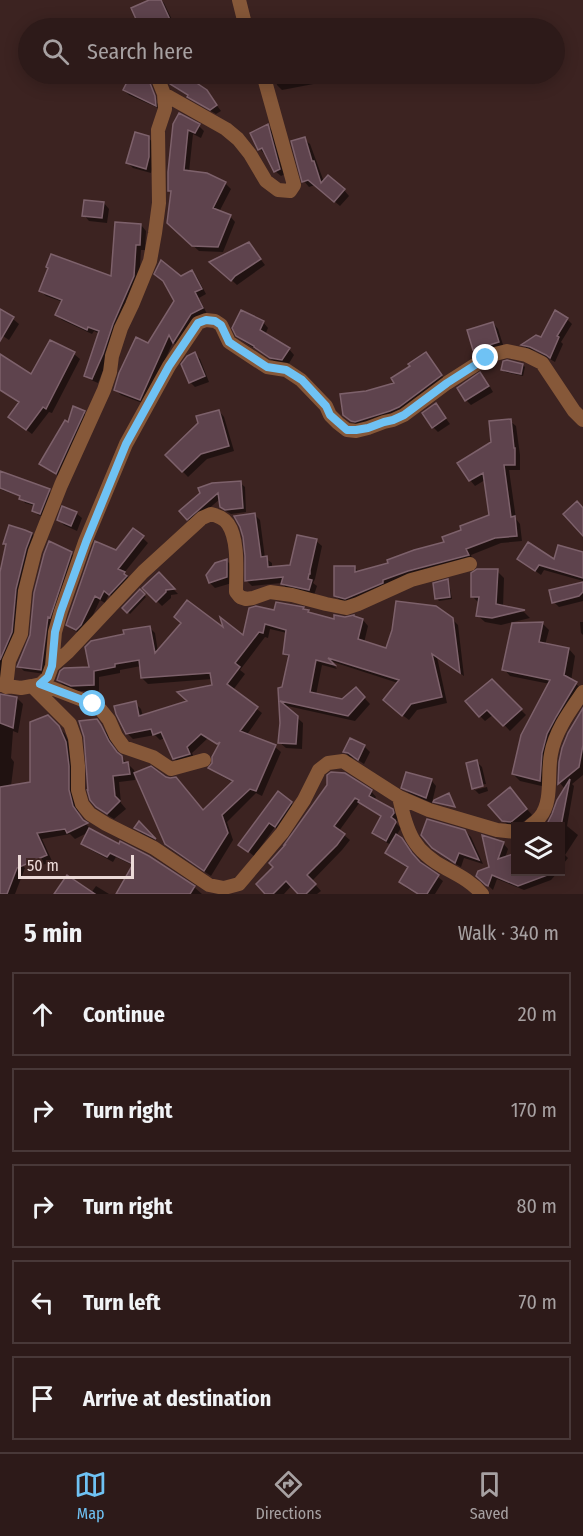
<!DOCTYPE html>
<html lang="en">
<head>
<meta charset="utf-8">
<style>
	body { margin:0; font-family:"Fira Sans Condensed",sans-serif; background:#352322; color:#f1f3f6 }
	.controls { position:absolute; right:18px; bottom:18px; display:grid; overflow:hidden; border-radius:0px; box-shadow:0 3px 15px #0003 }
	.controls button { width:54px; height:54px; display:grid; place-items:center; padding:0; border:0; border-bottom:2px solid #483838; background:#2d1a19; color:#f1f3f6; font:30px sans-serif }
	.scale { position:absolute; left:18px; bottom:15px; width:116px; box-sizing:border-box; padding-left:6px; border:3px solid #ecdad8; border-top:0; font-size:16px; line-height:21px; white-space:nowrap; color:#ecdad8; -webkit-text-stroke:4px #3c2321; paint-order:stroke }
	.stop { position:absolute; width:18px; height:18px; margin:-14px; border:4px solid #6fc2f4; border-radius:50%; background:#fff }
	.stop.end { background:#6fc2f4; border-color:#fff; box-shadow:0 2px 6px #0008 }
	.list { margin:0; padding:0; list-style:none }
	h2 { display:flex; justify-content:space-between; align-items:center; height:78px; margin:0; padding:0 24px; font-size:26px }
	h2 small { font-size:20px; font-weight:400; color:#a7a1a2 }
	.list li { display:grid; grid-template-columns:39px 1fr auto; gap:18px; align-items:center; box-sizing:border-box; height:84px; margin:0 12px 12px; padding:0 12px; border:2px solid #483838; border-radius:0px }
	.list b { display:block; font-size:22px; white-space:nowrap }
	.list em { font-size:20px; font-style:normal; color:#a7a1a2 }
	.icon { flex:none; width:33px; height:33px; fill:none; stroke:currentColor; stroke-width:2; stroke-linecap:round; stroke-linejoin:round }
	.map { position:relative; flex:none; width:583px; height:894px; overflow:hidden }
	.search { position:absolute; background:#2d1a19; box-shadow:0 3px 15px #0003; left:18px; right:18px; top:18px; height:66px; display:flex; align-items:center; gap:15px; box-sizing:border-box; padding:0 21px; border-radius:33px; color:#a7a1a2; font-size:22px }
	.sheet { height:558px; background:#2d1a19 }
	nav { display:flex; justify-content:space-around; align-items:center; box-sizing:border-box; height:84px; border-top:2px solid #483838; background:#2d1a19; font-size:16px; color:#a7a1a2 }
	nav a { display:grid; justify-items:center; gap:3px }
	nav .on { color:#6fc2f4 }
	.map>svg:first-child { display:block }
</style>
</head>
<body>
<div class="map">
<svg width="583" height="894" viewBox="0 0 583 894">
	<rect width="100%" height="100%" fill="#3c2321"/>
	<path fill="#0007" d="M153 0H161L164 3 176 28H142L133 9Z
		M132 74 147 79 157 104 159 102 152 84 159 102 160 109 129 95 124 90Z
		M171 74H180L206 91 221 111 216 114 195 102 190 97 177 89 171 83 168 77Z
		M274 74H322L324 82 282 90 277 85Z
		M175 125 199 126 204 131 201 138 193 134 189 172 225 183 231 189 219 212 230 216 235 222 223 252 199 251 174 228 172 193 169 190Z
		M267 126 273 131 285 174 281 176 275 171 266 154 265 155 260 149 252 134Z
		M148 138 154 143V163L151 173 133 168 127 162Z
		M304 139 310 144 324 182 344 190 349 196 340 206 315 185 309 187 304 181Z
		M104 203 109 209 107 223 89 221 84 215Z
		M141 225 146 231 145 250H141L139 282 98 383 91 380 85 375 100 334 94 331 92 334 62 320 57 315 63 302 46 296 41 291 112 278Z
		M249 244 265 265 237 285 212 262Z
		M192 272 197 277 206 294 199 298 207 314 179 347 173 342 145 404 121 395 115 389 148 345 175 301 166 283Z
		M1 312 13 319 19 324 9 340 0 334V314Z
		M567 319 572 324 561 342 563 344 555 362 536 351 528 349 523 345 542 338Z
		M263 322 268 328 265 335 289 349 294 355 288 365 277 363 243 341 237 335Z
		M493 323 498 329 504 348 480 355 475 349Z
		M50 342 74 354 80 359 52 413 49 412 32 434 16 422 20 404 0 390V356L32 377Z
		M195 354 200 359 209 382 195 387 190 382Z
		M426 354 431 359 446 382 405 412 358 426 350 420 366 392 397 384 412 367Z
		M523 365 525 367 523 376 505 372 502 369Z
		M480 374 486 380 493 392 471 405 466 400Z
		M436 405 450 424 438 432 433 427Z
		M219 411 224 417 234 451 207 459 188 477 167 455Z
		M84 413 89 418 62 478 47 469 41 464 68 424Z
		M510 421 516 426 520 455V470H509L516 519 520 524 522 541 501 543 471 555 473 561 352 604 341 601 336 596 355 568 359 572 390 564 446 543 490 516 485 480 475 486 470 480 493 443Z
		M0 479 49 491 53 495 44 517 38 515 34 510 35 506 25 503 21 497 2 490 0 488Z
		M240 483 245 487 246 512 231 514 226 511 221 507 220 499 192 523 181 511 201 494Z
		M76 513 82 518 77 531 64 525 59 520Z
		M255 515 260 520 265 558 272 563V568L291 567 316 541 322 546 315 579 313 583 317 586 314 595 288 589 281 583 252 586 247 581Z
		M134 530 148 543 124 573 129 578 115 599 109 594 105 603 100 600 86 630 82 634 73 630 68 625 116 551Z
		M32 534 37 539 17 637 3 678 0 677V574L7 545 5 543Z
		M71 553 76 559 45 674 24 671 19 666Z
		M583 554V581L544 570 541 575 519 559 555 562Z
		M227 561 232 566V583L215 588 210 583Z
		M497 571 504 578 503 607 524 612 530 618 501 625 485 622 477 615 479 603 472 596Z
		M159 574 178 594 171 595V598L162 606 144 588Z
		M447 581 449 583 452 599 439 601 437 598Z
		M583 584V601L559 607 554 602Z
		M140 591 146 597 130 614 124 608Z
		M303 609 311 615 336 621 363 620 368 626 364 643 387 650 452 619 458 625 464 676 437 657 447 703 417 710 409 720 390 706 398 683 330 661 337 669 322 665 316 695 343 701 356 689 370 704 355 721 283 705 303 723 302 749 286 748 280 743 281 723 279 689H283L290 659 285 654 287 633 270 629 268 638 265 637 240 670 245 674 233 690 262 713 246 736 275 747 281 752 262 796 256 793 227 822 233 840 211 876 172 850 166 843 204 811 234 783 216 773 210 768 220 746 208 738 192 753 195 760 180 764 174 758 165 738 160 740 155 735 133 739 127 733 135 703 141 709 143 717 189 702 214 686 212 679 148 684 142 678 141 666 120 670V673L99 677V691H77L64 686 58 680 91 669 126 635 149 627 155 633 158 652 226 631 244 637 275 611Z
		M580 622H583V635L581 633Z
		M542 623 549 630 545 645 569 649 575 656 571 681 583 689 567 716 546 787 520 781 513 774 550 684 510 676 504 669Z
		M492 681 526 715 510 731 494 714 485 721 480 716Z
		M0 696 17 698 23 704 18 733 13 731 11 758 14 762 11 786 32 783 48 716 65 734 72 749 75 798 79 814 86 824 92 830 194 887 202 894H117L134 866 116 857 113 862 89 849 83 844 89 832 75 839 70 834 42 839 52 861 36 868 30 862 0 852Z
		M583 711V775L572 784 574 786 567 826 578 835 565 855 568 858 560 868V826H548L565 789 560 783 561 756Z
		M96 721 107 733 115 749 120 756 134 770 135 780 119 782 121 803 126 809 114 819 104 813 97 806Z
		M351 740 364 746 370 752 364 764 355 758 350 757 345 752Z
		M477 762 482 767 486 784 475 786V790L487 787 488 791 479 794 473 788Z
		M431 780 436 786 432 803 409 793 403 787Z
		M329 786 371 791 376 797 374 801 392 810 398 816V819L396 823 401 828 396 836 407 845 417 860 443 881 435 894H417L406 888 401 882 409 869 392 858 386 853 391 845 379 838 373 833 382 817 365 807 360 802 339 831 350 840 342 850 312 881 321 891 317 894H301L292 885 284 894H268L275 867 287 845Z
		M515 795 532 815 518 826H509L503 820Z
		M291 803 296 808 281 832 275 827 254 856 240 845Z
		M139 823 155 840 141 833 136 828Z
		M465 831 471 837 483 864 464 858 461 867 448 860 433 847Z
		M503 843 508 849 505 858 516 872H558L551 880 524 890 497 879 493 890 478 876 491 868Z
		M0 854 19 862 25 868 15 894H0Z
		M96 886 109 894H56L91 893Z"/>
	<path fill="#5e434d" stroke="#7d616b" stroke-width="1.5" d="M149 0H161L172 24 162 28H140L131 8Z
		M131 74H139L148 78 155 96 156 106 123 90Z
		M165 74H183L207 90 217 105 210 110 187 97 188 95 170 84Z
		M179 113 200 124 195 133 188 130 184 170 207 173 226 182 213 208 231 215 218 247 192 246 167 223 171 191H168V172L173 124Z
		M268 124 280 169 274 172 262 148 258 150 250 133Z
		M135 132 149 136V157L146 169 126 163Z
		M305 137 312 161H314L321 183 328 175 345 189 334 202 308 180 302 182 291 141Z
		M84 200 104 202 102 218 82 216Z
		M115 222 141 224 140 245H136L134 276 113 324 103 354 92 379 84 376 99 331 88 327 87 330 55 315 62 300 39 291 48 268 46 267 51 254 111 276Z
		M249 242 261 259 235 276 231 281 209 262Z
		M161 260 181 276 192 270 202 289 195 292 203 308 191 314 173 343 169 335 140 400 114 390 119 373 136 337 148 343 174 301 163 281 154 274Z
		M0 309 14 317 0 341Z
		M241 310 264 321 260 330 290 348 282 360 270 358 254 347V346L236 336 232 328Z
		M555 310 568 318 557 336 559 337 550 358 546 355 530 347 521 345 536 335 541 337Z
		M493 322 499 342 473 350 467 330Z
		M50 340 75 352 46 409 43 407 26 430 8 417 19 402 0 390V354L31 374Z
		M195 352 205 376 189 383 181 364 187 356Z
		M426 352 442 375 399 407 390 411 355 422 351 421 343 415 340 394 366 391 394 383 391 378 410 366 408 364Z
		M507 360 523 364 521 374 501 370 503 361Z
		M480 372 489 386 465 401 457 388Z
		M436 403 446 418 432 428 422 413Z
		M73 406 85 411 56 474 39 464 65 420 68 422Z
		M219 410 229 446 201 454 182 472 165 455 198 423 196 416Z
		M511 419 514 448H515V465H504L511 517 515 516 517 536 495 538 466 549 469 555 408 571 383 580V583L345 599 334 596V566H355V572L388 563 387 560 414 550 444 542 442 537 461 530 460 526 489 515 483 473 469 481 457 463 491 442 489 421Z
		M0 471 50 489 40 514 32 511 34 504 19 499 20 496 0 488Z
		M241 481 243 508 225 510 220 507 218 493 187 520 179 511 200 493 198 488 212 483Z
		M577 501 583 508V536L563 514Z
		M62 506 77 512 71 526 57 520Z
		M255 513 261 557 267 556 268 567 290 565 297 535 317 539 310 570V574H309L308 579 312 580 309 590 281 584 283 577 245 581V556L243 537 240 527 234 516Z
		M9 525 25 530 32 533 26 549 16 589 12 632 0 660V572L6 544H3Z
		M133 528 144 536 118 569 125 572 124 574 127 576 109 595 104 591 100 599 95 596 81 625 76 630 66 625 95 541 116 550Z
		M49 541 72 552 50 618 48 617 41 670 17 667 30 635 34 593 44 554Z
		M528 542 554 559 558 545 583 552V578L539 565 535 571 517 559Z
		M227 559V577L209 583 206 575 215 563Z
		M477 569H498L496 604 525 610 492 618 476 616 479 597H471V573Z
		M159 572 175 589 166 590V592L156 602 142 588Z
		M448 579 450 597 435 599 433 583Z
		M583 582V592L579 596 552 603 549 590Z
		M140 589 145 594 127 613 122 608Z
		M187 600 223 627 220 617 243 635 249 608 256 606 274 610 276 602 304 607 303 609 309 610 308 612 334 619V615L345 617 354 615V616L363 619 358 639 386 648 392 630 396 601 436 606 453 618 460 673 432 654 442 697 411 704 402 716 383 700 399 680 328 658 335 665 316 660 310 692 342 699 356 687 365 697 348 716 280 701 298 716 296 744 278 743 280 723 278 688 282 687 289 655 283 654 286 630 265 624 263 633 259 632 235 663 240 667 227 684 258 707 240 731 276 745 256 791 250 789 222 815 228 833 204 871 165 844 134 773 151 766 166 777 170 778 176 777 203 810 233 781 208 768 212 763V757L220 742 217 744 201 734 187 747 190 754 173 759 161 732 153 735 151 729 126 734 116 714 114 706 136 701 139 716 187 701 177 692 212 685 210 673 141 678 139 660 115 664V667L94 671V685L71 686 57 680 60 671 64 668 89 667 85 647 91 641 124 634 123 630 150 626 155 653 181 623 174 617Z
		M543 622 539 642 569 648 564 675 577 682 556 717 547 734 542 753 540 781 512 774 521 735 550 680 502 670 512 623Z
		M492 679 522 709 503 726 487 710 479 717 465 701Z
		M0 694 17 697 13 728 0 723Z
		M583 708V745L579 767 558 784 559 762 562 748 568 733Z
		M48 715 59 726 66 742 69 766V790L73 806 83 820 88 823 67 833 65 829 37 833 47 855 17 868 7 894H0V787L30 782V722Z
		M97 719 101 725 109 741 117 752 122 756 123 763 128 762 130 774 113 776 115 796 120 801 107 814 96 807 90 800 87 789 88 791 84 737 79 721Z
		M350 738 365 745 358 760 348 753 343 752Z
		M477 760 483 786 472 789 466 763Z
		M331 772 345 773 372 790 369 796 393 809 394 813 391 817 395 820 396 822 386 841 372 833 381 816 358 802 359 800 355 798 334 826 345 834 337 845 307 875 316 884 306 894H298L286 881 273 894H265L256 884 273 867 269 863 285 845H284L327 785V775Z
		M406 772 432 779 426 798 401 788Z
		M570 779 561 826H546L552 814 557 800Z
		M510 787 527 809 511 822 502 821 488 805Z
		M278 791 292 802 275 827 269 823 248 852 238 845Z
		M449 793 455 807 433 802 434 800Z
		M427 819 465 830 479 860 459 853 455 863 432 848 421 835Z
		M139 821 156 839 134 828Z
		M89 828 119 844 120 841 149 856 195 886 190 894H116L133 864 110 853 107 857 81 844Z
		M396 834 402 838 412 853 420 862 439 875 427 894H418L399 882 408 867 385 853Z
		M482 835 504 842 498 859 516 853V872H552L553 873 518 886 492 875 488 886 486 885 476 876 478 871 489 867Z
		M67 875 95 894H54Z"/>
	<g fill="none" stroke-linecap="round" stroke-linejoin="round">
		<path stroke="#865839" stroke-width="14" d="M239 0 246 28
			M164 94 226 129 238 139 250 154 266 181 278 190 290 191 294 185 263 74
			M52 666 68 652 143 572 202 518 211 514C218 516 224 518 228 524 239 540 236 572 236 592L240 597 246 599 253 598 270 592 292 595 326 604 346 608 358 604 411 580 470 564
			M41 684 93 704 101 710 109 720 116 736 124 747 153 757 171 769 204 760
			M0 685 21 688 32 686 41 684 48 677 52 666 55 632 61 611 85 542 126 444 169 366 198 323 206 320 215 321 221 325 229 342 238 348 267 367 286 370 301 380 326 406 330 415 338 423 347 430 356 431 368 428 384 422 393 420 404 415 447 383 486 358 495 354 507 351 526 355 542 363 574 411 583 420
			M32 686 70 724 75 738 78 766V790L82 804 90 814 106 824 154 848 209 885 224 888 239 884 282 833 304 800 319 770 328 763 343 761 399 797 429 810 497 830 516 832
			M6 687 9 661 21 634 25 591 35 551 61 485 104 390 110 372 112 356 121 328 132 305 150 261 155 233 159 203 158 130 165 109 164 94 156 74
			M399 797C407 833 413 851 447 869 460 876 472 882 482 894
			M530 826C533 824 537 821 540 817 553 802 547 773 551 754 555 731 570 711 583 692"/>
	</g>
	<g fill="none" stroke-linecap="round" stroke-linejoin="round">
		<path stroke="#6fc2f4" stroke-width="8" d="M93 704 40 684 48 677 52 666 55 632 61 611 86 542 126 444 169 366 198 323 206 320 215 321 221 325 229 342 238 348 267 367 286 370 302 380 326 406 330 415 347 430H356L368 428 384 422 393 420 404 415 447 383 486 358"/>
	</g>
</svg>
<div class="controls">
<button><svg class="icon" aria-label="layers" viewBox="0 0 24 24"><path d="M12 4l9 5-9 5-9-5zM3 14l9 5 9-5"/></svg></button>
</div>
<div class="scale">50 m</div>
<div class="stop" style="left:93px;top:704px"></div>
<div class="stop end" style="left:486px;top:358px"></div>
<div class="search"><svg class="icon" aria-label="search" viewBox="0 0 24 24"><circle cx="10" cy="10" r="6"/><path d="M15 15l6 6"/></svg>Search here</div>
</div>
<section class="sheet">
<h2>5 min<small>Walk · 340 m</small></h2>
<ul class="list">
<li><svg class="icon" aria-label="ahead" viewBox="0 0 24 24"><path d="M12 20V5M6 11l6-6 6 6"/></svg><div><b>Continue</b></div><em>20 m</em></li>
<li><svg class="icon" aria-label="right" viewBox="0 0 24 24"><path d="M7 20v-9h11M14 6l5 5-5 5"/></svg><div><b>Turn right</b></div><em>170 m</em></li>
<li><svg class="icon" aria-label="right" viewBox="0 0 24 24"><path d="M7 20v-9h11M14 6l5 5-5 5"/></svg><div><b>Turn right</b></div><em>80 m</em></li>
<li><svg class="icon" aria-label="left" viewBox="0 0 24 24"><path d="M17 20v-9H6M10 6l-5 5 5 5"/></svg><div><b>Turn left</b></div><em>70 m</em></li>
<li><svg class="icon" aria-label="arrive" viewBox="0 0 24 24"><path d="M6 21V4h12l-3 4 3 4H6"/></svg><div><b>Arrive at destination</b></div></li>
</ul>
</section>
<nav>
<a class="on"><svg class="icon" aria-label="map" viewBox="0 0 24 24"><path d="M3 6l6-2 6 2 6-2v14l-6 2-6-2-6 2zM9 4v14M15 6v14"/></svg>Map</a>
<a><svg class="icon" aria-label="directions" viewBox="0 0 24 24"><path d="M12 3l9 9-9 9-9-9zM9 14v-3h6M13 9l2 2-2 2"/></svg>Directions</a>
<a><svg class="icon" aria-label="saved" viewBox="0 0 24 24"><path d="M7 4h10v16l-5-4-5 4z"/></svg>Saved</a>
</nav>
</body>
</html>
